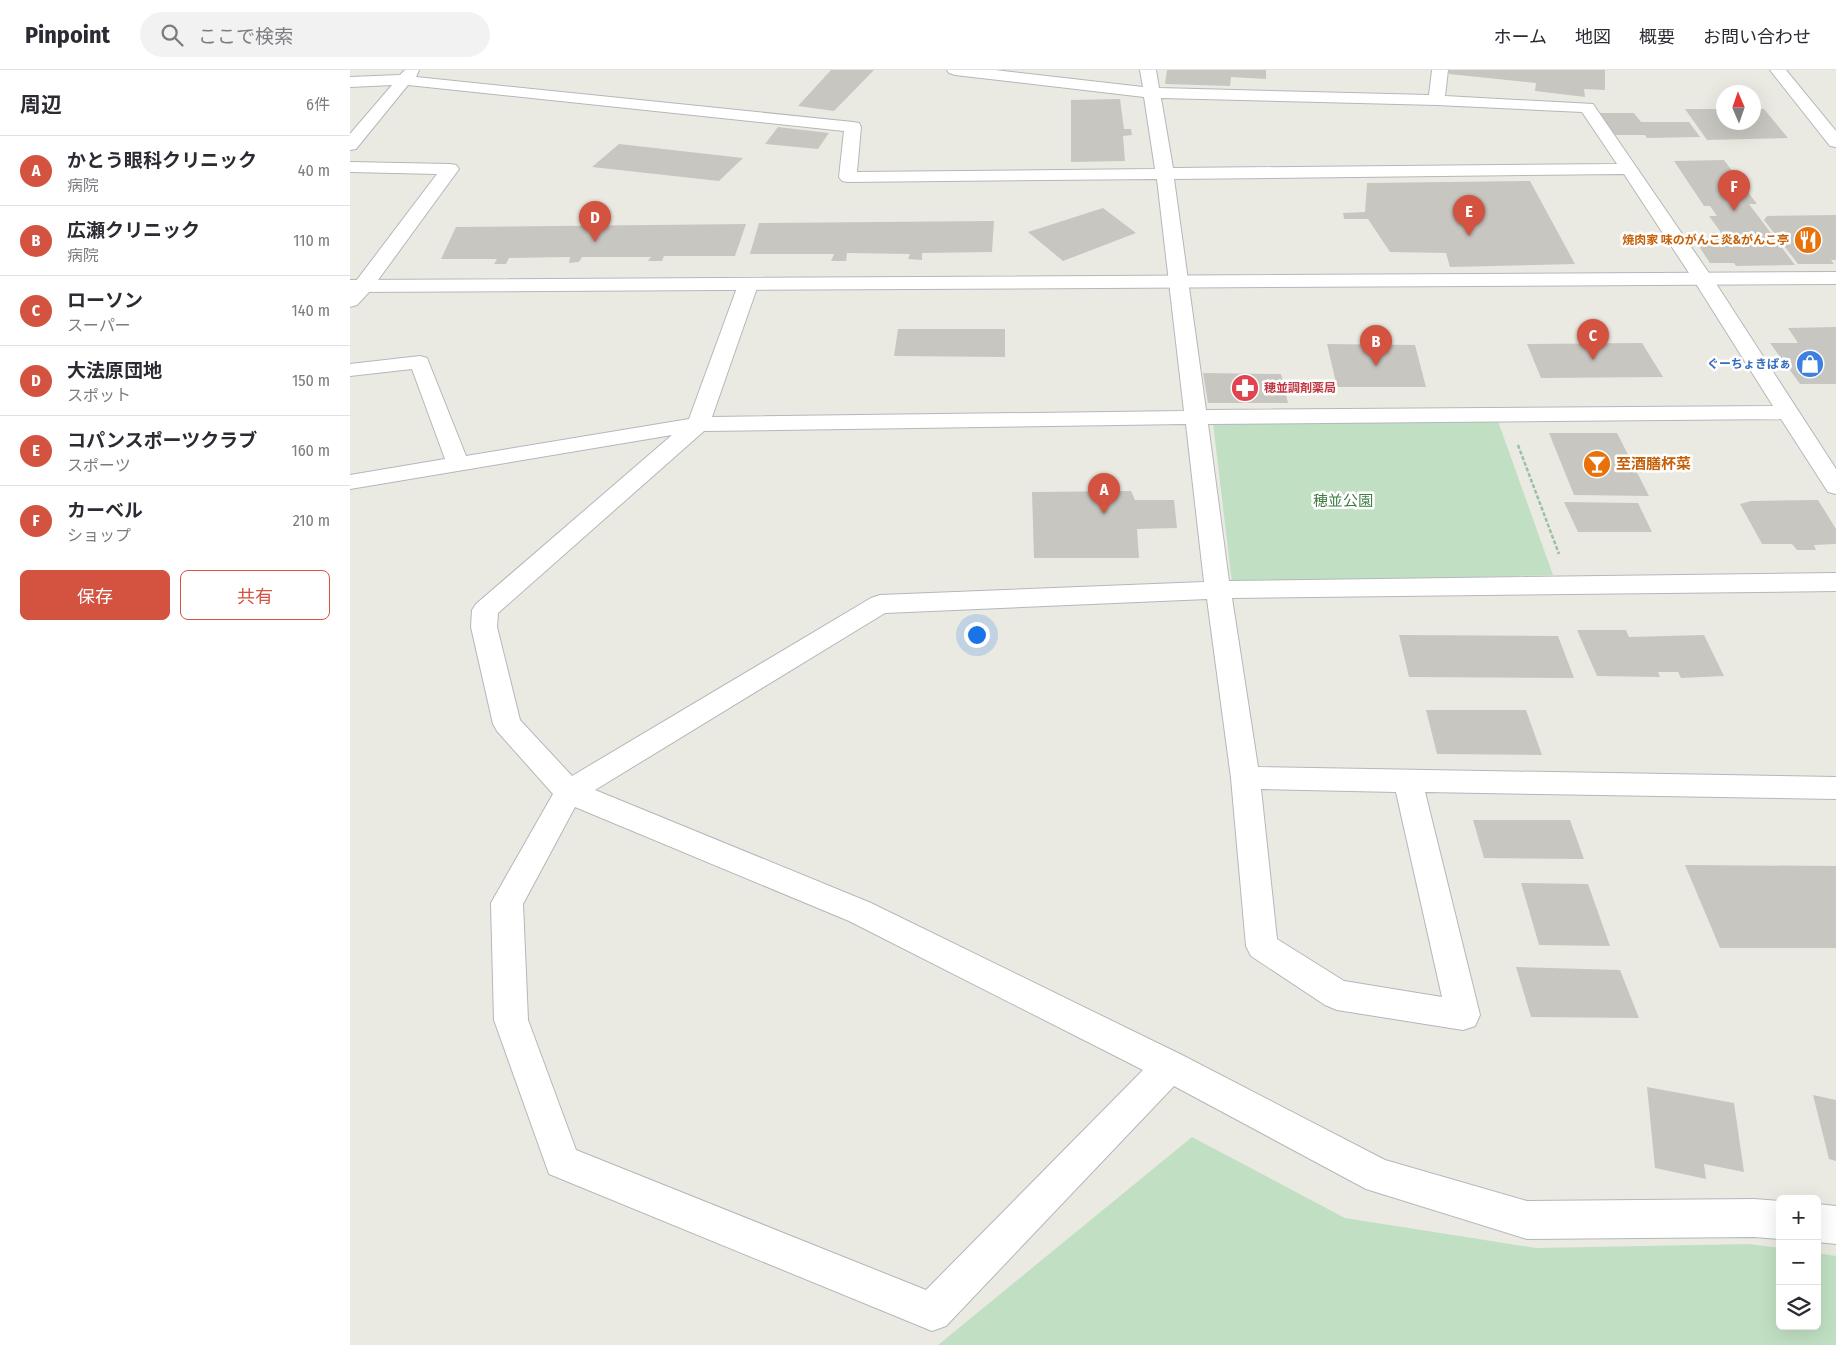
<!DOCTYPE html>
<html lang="ja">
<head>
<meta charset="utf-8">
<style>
	body { margin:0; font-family:"Fira Sans Condensed","Noto Sans JP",sans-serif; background:#f2f2f3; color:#2b2b33 }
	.controls { position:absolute; right:15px; bottom:15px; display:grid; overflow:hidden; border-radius:8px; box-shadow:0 5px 20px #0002 }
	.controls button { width:45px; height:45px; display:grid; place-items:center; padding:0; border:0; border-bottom:1px solid #e1e1e2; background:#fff; color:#2b2b33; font:25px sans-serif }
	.compass { position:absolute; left:1366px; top:15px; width:45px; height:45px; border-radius:50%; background:#fff; box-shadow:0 5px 20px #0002; rotate:358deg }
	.you { position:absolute; left:626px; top:564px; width:18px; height:18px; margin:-12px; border:4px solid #fff; border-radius:50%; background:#1a73e8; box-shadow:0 0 0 8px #1a73e833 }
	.badge { display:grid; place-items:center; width:32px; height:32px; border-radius:50%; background:#d35340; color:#fff; font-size:16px; font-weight:700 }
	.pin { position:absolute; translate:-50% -41px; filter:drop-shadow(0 1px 2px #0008) }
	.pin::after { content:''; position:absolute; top:26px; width:18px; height:15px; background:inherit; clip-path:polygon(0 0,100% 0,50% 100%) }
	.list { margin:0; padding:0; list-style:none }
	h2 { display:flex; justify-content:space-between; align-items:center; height:65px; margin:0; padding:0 20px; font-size:21px }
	h2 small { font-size:16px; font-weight:400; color:#7c7c81 }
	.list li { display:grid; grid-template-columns:32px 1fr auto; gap:15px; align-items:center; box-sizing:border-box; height:70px; padding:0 20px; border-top:1px solid #e1e1e2 }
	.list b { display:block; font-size:19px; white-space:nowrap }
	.list p { margin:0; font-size:16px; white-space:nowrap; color:#7c7c81 }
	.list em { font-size:16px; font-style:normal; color:#7c7c81 }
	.actions { display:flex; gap:10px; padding:15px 20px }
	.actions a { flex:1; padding:11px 0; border:1px solid #d35340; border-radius:8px; text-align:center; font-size:18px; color:#d35340 }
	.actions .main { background:#d35340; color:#fff }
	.icon { flex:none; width:28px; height:28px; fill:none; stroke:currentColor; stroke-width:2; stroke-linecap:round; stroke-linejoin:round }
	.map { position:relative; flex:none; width:1486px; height:1275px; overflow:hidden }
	header { display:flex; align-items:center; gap:30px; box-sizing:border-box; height:70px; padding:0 25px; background:#fff; border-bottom:1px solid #e1e1e2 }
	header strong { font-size:24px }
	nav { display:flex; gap:28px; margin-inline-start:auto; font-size:18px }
	.search { width:350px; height:45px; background:#f2f2f3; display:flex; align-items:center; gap:12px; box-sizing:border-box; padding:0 18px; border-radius:28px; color:#7c7c81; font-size:19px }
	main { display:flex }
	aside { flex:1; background:#fff }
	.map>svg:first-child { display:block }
</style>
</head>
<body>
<header>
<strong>Pinpoint</strong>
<div class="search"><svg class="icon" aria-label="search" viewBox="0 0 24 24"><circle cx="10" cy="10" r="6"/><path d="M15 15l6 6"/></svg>ここで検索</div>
<nav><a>ホーム</a><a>地図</a><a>概要</a><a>お問い合わせ</a></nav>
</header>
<main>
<aside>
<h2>周辺<small>6件</small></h2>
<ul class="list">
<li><span class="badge">A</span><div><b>かとう眼科クリニック</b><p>病院</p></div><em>40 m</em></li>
<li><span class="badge">B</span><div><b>広瀬クリニック</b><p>病院</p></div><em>110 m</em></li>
<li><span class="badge">C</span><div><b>ローソン</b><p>スーパー</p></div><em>140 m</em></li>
<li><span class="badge">D</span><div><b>大法原団地</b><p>スポット</p></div><em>150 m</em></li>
<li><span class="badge">E</span><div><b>コパンスポーツクラブ</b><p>スポーツ</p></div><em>160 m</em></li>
<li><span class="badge">F</span><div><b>カーベル</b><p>ショップ</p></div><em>210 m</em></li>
</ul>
<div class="actions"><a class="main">保存</a><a>共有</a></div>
</aside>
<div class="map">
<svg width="1486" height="1275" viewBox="0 0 1486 1275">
	<rect width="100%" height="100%" fill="#ebeae2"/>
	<path fill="#c1e0c3" d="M1148 351 1203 505 882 513 863 353Z
		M842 1067 995 1148 1186 1178 1399 1174 1430 1178V1256H1467V1183L1486 1186V1275H588Z"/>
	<path fill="#c8c6c0" d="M481 0H524L484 41 448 36Z
		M817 0H916V9L881 7 880 16 815 14Z
		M1099 0H1255V20L1234 19 1235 27 1185 21 1186 13 1099 4Z
		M770 29 774 59H781L782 65 773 66 775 91 721 92V30Z
		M1335 39H1374V52H1404V39H1414L1438 68 1357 70Z
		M1247 43H1284L1291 52H1339L1350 67 1297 68 1295 65H1261Z
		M428 57 479 63 468 79 415 74Z
		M269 74 393 88 369 111 242 97Z
		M1374 90 1407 134H1399L1445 195 1386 196 1384 193H1360L1344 169H1366L1363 165 1372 164 1359 146H1367L1360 136H1354L1324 91Z
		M1180 111 1225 194 1100 197 1096 183 1040 182 1018 149H994L993 143 1015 142 1017 113Z
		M753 138 786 163 713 191 678 162Z
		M1486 145V190H1481L1484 194H1448L1414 150 1417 146Z
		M644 151 642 182 572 183V190L558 189 560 184 497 183 496 191H481L484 184H400L409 153Z
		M396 154 385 186H314L312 191H298L301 187H232L229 192 219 193 220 187 159 188 156 194H144L147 189H91L106 157Z
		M1486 257V314H1450L1420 273H1448L1438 258Z
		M548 259H655V287L544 286Z
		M1292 273 1313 307 1191 308 1177 274Z
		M977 274 1065 275 1076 317H987Z
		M853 303 931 304 938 333H858Z
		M1199 363H1267L1299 426 1224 425Z
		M781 421 785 430H824L827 458 787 459 789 488H684L682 422Z
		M1468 430 1486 459V474L1464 475 1466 480H1447L1442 474H1412L1390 434 1401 431Z
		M1214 432 1288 433 1302 462H1228Z
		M1227 560H1276L1279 567 1354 565 1374 606 1331 608 1328 602H1308L1310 607 1247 606Z
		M1049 565 1208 566 1224 608 1059 607Z
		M1076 640H1176L1192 685 1087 684Z
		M1123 750H1220L1234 789 1134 788Z
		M1335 795 1486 796V878H1370Z
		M1171 813 1238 814 1260 876 1189 875Z
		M1166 897 1270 900 1289 948 1181 947Z
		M1297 1017 1384 1033 1394 1102 1354 1094 1356 1109 1305 1098Z
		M1463 1025 1486 1030V1091L1479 1089Z"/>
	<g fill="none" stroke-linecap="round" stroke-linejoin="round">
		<defs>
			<path id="minor" d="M55 0H69L66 7 503 52 509 53 511 57 507 102 805 99 794 27 605 5 599 3 597 0H645L793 17 790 0H806L809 18 1079 25 1082 0H1098L1095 26 1243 34 1363 209 1486 399V424L1478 422 1431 349 858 354 879 511 1486 503V521L882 528 908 697 1486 707V729L1075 722 1130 945 1125 956 1113 960 987 940 975 935 901 886 896 876 881 708 857 529 535 543 245 720 521 833 832 985 1035 1090 1177 1131 1404 1129 1430 1131V1169L1404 1167 1177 1169 1016 1119 824 1016 596 1256 582 1261 199 1104 144 950 141 833 203 724 147 661 143 654 121 557 122 540 126 534 322 365 0 419V405L95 389 62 299 0 306V294L70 286 77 288 116 386 339 349 388 215 391 211 398 209 405 211 408 215 362 347 834 341 807 109 498 112 492 111 489 107 494 61 58 15 6 79 0 80V64L42 15 0 17V7L50 5ZM811 28 1087 35 1232 42 1267 94 823 98ZM1274 104 1343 209 1423 336 856 340 824 109ZM836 354 854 512 530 525 521 528 222 706 170 650 147 557 148 543 354 361ZM911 719 1046 722 1092 927 994 911 927 869ZM225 737 499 851 793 1000 576 1220 226 1080 178 950 173 834Z
				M0 92 100 94 106 95 109 99 20 221 7 235 0 237V219L87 104 0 102Z
				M1467 1134 1486 1136V1174L1467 1172Z"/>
			<path id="tertiary" d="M1486 202V214L0 222V210Z"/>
			<path id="secondary" d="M1420 0H1436L1486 61V77L1480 76Z"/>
		</defs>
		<use href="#minor" stroke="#b4b7bb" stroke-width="2"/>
		<use href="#tertiary" stroke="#b4b7bb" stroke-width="2"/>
		<use href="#secondary" stroke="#b3b6ba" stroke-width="2"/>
		<path stroke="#9bc0a8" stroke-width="2.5" stroke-dasharray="4 2" stroke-linecap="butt" d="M1168 375 1209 484"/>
		<use href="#minor" fill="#fff" fill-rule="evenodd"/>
		<use href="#tertiary" fill="#fff" fill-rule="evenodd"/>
		<use href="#secondary" fill="#fff" fill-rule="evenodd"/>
	</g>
	<defs>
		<symbol id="restaurant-disc" viewBox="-11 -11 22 22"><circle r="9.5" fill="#e8710a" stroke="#fff"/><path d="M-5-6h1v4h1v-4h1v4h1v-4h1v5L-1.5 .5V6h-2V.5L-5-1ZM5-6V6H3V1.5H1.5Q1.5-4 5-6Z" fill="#fff"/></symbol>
		<symbol id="shop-disc" viewBox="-11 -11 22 22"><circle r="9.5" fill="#3f7fe0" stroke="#fff"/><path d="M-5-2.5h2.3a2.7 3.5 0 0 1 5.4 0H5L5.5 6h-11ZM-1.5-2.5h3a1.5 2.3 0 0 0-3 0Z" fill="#fff"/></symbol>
		<symbol id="pharmacy-disc" viewBox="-11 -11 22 22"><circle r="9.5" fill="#e0444e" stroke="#fff"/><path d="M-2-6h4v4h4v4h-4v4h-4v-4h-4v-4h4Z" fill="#fff"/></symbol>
		<symbol id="bar-disc" viewBox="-11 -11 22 22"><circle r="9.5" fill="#e8710a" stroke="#fff"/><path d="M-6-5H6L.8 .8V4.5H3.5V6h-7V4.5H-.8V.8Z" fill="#fff"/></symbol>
	</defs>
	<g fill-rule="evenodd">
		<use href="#restaurant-disc" x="1442" y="154" width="32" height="32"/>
		<use href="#shop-disc" x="1444" y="278" width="32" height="32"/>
		<use href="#pharmacy-disc" x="879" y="302" width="32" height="32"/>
		<use href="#bar-disc" x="1231" y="378" width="32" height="32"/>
	</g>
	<g text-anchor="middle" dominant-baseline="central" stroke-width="5" stroke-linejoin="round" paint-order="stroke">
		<g font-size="12" font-weight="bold" fill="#c56008" stroke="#fff" text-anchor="end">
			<text x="1439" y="170">焼肉家 味のがんこ炎&amp;がんこ亭</text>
		</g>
		<g font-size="12" font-weight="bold" fill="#366cbe" stroke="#fff" text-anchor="end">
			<text x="1441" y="294">ぐーちょきぱぁ</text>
		</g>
		<g font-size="12" font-weight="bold" fill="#be3a42" stroke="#fff" text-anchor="start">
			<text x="914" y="318">穂並調剤薬局</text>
		</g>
		<g font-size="15" font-weight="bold" fill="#c56008" stroke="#fff" text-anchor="start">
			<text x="1266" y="394">至酒膳杯菜</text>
		</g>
		<g font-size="15" fill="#3e7c44" stroke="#fff">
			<text x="993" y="431">穂並公園</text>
		</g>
	</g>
</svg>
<div class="controls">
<button>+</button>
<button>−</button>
<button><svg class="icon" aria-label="layers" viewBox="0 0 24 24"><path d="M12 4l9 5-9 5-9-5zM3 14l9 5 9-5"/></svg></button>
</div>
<svg class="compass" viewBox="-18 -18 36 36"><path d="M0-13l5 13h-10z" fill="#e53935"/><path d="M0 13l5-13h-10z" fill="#7c7c81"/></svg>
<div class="you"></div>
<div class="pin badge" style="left:754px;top:444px">A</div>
<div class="pin badge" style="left:1026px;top:296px">B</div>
<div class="pin badge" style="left:1243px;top:290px">C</div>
<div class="pin badge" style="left:245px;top:172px">D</div>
<div class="pin badge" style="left:1119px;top:166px">E</div>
<div class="pin badge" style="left:1384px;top:141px">F</div>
</div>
</main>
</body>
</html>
